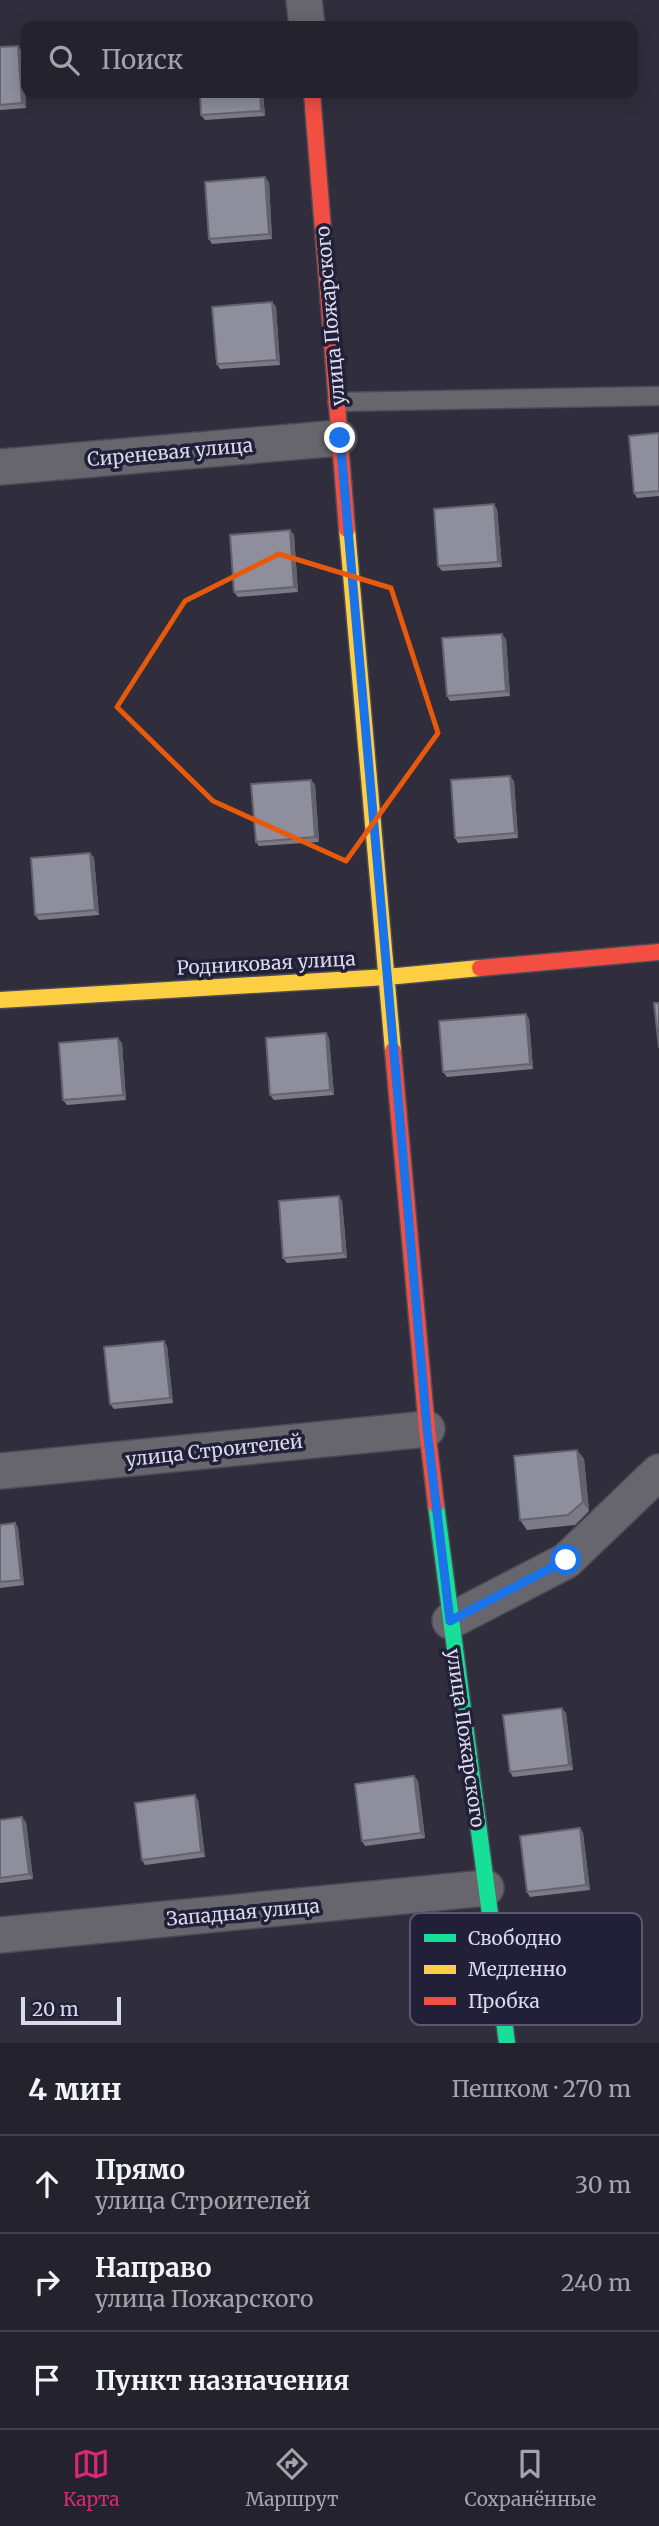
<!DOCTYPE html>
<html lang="ru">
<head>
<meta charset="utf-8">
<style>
	body { margin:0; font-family:Merriweather,serif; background:#2c2a35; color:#f1f3f6 }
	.scale { position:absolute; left:21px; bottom:18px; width:100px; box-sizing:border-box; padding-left:7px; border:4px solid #dbdaeb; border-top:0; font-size:19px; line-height:24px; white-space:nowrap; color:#dbdaeb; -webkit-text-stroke:5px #221f38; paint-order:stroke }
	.stop { position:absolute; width:21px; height:21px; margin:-16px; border:5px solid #1a73e8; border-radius:50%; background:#fff }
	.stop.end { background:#1a73e8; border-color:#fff; box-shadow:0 2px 7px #0008 }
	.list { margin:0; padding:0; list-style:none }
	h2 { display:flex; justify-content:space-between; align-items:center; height:91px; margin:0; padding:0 28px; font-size:30px }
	h2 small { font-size:23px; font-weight:400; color:#a3a4aa }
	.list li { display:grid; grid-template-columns:46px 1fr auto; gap:21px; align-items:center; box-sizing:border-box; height:98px; padding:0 28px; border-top:2px solid #413f49 }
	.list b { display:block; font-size:26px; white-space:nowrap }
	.list p { margin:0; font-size:23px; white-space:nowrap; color:#a3a4aa }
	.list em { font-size:23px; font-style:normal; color:#a3a4aa }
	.icon { flex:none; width:38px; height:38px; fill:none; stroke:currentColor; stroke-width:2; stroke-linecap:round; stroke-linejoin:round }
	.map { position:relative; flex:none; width:659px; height:2043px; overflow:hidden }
	.search { position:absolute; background:#24222d; box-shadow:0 4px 18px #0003; left:21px; right:21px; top:21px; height:77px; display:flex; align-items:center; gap:18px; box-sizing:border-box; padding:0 24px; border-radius:14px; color:#a3a4aa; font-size:26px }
	.sheet { height:385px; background:#24222d }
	nav { display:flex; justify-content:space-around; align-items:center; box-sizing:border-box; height:98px; border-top:2px solid #413f49; background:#24222d; font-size:19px; color:#a3a4aa }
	nav a { display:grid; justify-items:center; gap:4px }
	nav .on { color:#db2777 }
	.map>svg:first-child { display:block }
</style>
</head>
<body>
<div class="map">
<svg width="659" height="2043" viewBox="0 0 659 2043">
	<rect width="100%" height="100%" fill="#302e3c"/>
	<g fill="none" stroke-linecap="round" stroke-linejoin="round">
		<defs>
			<path id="lane" d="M337 402 659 396"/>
			<path id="street" d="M304 0 307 26
				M0 467 339 438
				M0 1471 427 1429
				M450 1621 566 1561 659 1472
				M0 1935 486 1888"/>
			<path id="fast" d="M436 1505 507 2043"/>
			<path id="slow" d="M347 529 393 1051
				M0 1000 387 977 480 968"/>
			<path id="jam" d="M312 93 347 529
				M480 968 659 952
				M393 1051 427 1429 436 1505"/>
		</defs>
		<use href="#lane" stroke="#4c4a57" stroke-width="21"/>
		<use href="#street" stroke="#4c4a57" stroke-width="38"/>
		<use href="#fast" stroke="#4c4a57" stroke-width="19"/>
		<use href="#slow" stroke="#4c4a57" stroke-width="19"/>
		<use href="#jam" stroke="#4c4a57" stroke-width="19"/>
		<use href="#lane" stroke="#67666d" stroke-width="18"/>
		<use href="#street" stroke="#67666d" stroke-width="35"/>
		<use href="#fast" stroke="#16e098" stroke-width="16"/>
		<use href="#slow" stroke="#ffcf43" stroke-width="16"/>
		<use href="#jam" stroke="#f24e42" stroke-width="16"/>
	</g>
	<path fill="#7b7a86" d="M0 47 22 51 26 108 0 110Z
		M263 93 265 116 205 120 201 115Z
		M269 182 272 239 212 244 209 239Z
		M272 302 276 307 280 365 220 369 217 364Z
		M659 433V496L637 498 634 493Z
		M497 509 502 567 442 571 438 566Z
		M290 530 294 535 298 592 238 597 234 592Z
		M506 639 510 696 450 701 447 696Z
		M311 780 315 785 319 842 259 846 256 842Z
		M514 781 518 838 458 843 455 838Z
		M90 853 94 858 99 915 39 920 35 915Z
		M526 1014 529 1019 533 1069 447 1077 443 1072Z
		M326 1033 329 1038 334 1095 274 1100 270 1095Z
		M122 1043 126 1100 67 1105 63 1100Z
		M342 1201 347 1258 287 1263 283 1258Z
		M167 1346 173 1403 114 1409 110 1404Z
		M577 1450 584 1459 589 1511 575 1525 527 1530 520 1520Z
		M15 1523 18 1528 24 1585 0 1588V1525Z
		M566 1713 573 1770 513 1777 510 1772Z
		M414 1776 418 1781 425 1838 365 1846 362 1841Z
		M198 1800 205 1857 145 1865 142 1860Z
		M0 1820 26 1822 33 1879 0 1883Z
		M580 1828 583 1833 590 1890 530 1897 527 1892Z
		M600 1957 607 2014 547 2021 543 2016Z"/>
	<path fill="#64636d" d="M18 46 22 51 26 108 22 103Z
		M260 93H263L265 116 261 111Z
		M265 177 269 182 272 239 269 234Z
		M272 302 276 307 280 365 277 360Z
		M494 504 497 509 502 567 498 562Z
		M290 530 294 535 298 592 294 587Z
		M502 634 506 639 510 696 506 691Z
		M510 776 514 781 518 838 515 833Z
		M311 780 315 785 319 842 315 837Z
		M90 853 94 858 99 915 95 910Z
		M526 1014 529 1019 533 1069 530 1064Z
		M326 1033 329 1038 334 1095 330 1090Z
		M118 1038 122 1043 126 1100 123 1095Z
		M339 1196 342 1201 347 1258 343 1253Z
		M164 1341 167 1346 173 1403 170 1398Z
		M577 1450 584 1459 589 1511 583 1502Z
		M15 1523 18 1528 24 1585 21 1580Z
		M562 1708 566 1713 573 1770 569 1765Z
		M414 1776 418 1781 425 1838 421 1833Z
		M195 1795 198 1800 205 1857 201 1852Z
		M22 1817 26 1822 33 1879 29 1874Z
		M580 1828 583 1833 590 1890 586 1885Z
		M597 1952 600 1957 607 2014 604 2009Z"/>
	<path fill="#8f8e9c" stroke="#64636d" stroke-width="2" d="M18 46 22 103 0 105V47Z
		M200 93H260L261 111 201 115Z
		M265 177 269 234 209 239 205 182Z
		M272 302 277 360 217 364 212 307Z
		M659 433V491L634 493 629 436Z
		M494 504 498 562 438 566 434 509Z
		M290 530 294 587 234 592 230 535Z
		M502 634 506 691 447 696 442 638Z
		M510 776 515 833 455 838 451 780Z
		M311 780 315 837 256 842 251 784Z
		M90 853 95 910 35 915 31 858Z
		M654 1003H659V1048Z
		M526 1014 530 1064 443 1072 439 1021Z
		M326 1033 330 1090 270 1095 266 1038Z
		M118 1038 123 1095 63 1100 59 1043Z
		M339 1196 343 1253 283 1258 279 1201Z
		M164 1341 170 1398 110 1404 104 1347Z
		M577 1450 583 1502 568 1515 520 1520 514 1456Z
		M15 1523 21 1580 0 1582V1525Z
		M562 1708 569 1765 510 1772 503 1715Z
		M414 1776 421 1833 362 1841 355 1784Z
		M195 1795 201 1852 142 1860 135 1803Z
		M22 1817 29 1874 0 1878V1820Z
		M580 1828 586 1885 527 1892 520 1836Z"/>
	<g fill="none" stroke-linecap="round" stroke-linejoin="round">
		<path stroke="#1a73e8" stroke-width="9" d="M340 438 427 1429 450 1621 566 1560"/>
	</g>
	<path fill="none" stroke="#e8590c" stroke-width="5" stroke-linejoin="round" d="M279 554 391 588 438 733 346 861 213 801 117 707 185 601Z"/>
	<g text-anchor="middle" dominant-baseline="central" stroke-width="7" stroke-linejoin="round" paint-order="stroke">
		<g font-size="19" fill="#dbdaeb" stroke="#221f38">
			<text transform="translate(330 316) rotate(-95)">улица Пожарского</text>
			<text transform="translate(170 452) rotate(-5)">Сиреневая улица</text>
			<text transform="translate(266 963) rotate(-3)">Родниковая улица</text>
			<text transform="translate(214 1450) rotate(-6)">улица Строителей</text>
			<text transform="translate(466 1738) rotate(82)">улица Пожарского</text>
			<text transform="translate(243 1912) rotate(-5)">Западная улица</text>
		</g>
	</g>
	<rect x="410" y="1913" width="232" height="112" rx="10" fill="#221f38" stroke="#5a576e" stroke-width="2"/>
	<rect x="424" y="1934" width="32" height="8" fill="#16e098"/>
	<rect x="424" y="1965" width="32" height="9" fill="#ffcf43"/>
	<rect x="424" y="1997" width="32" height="8" fill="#f24e42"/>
	<g font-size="19" fill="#dbdaeb">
		<text x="468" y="1945">Свободно</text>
		<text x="468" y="1976">Медленно</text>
		<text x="468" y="2008">Пробка</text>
	</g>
</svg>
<div class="scale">20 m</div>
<div class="stop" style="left:566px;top:1560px"></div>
<div class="stop end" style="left:340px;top:438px"></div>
<div class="search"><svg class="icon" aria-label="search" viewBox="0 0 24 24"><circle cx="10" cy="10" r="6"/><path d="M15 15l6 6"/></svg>Поиск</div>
</div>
<section class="sheet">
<h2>4 мин<small>Пешком · 270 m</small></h2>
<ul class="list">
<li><svg class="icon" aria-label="ahead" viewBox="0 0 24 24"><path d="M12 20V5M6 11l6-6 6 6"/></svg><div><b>Прямо</b><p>улица Строителей</p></div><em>30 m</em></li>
<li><svg class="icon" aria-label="right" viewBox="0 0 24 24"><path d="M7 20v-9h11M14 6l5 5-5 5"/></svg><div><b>Направо</b><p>улица Пожарского</p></div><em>240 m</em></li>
<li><svg class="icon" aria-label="arrive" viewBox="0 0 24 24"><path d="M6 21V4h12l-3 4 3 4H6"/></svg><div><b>Пункт назначения</b></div></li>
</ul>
</section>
<nav>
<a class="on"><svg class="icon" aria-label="map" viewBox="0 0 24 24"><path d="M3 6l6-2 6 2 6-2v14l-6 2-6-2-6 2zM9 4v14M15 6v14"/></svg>Карта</a>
<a><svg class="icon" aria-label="directions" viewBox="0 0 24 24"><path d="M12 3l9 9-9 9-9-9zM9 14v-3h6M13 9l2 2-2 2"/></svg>Маршрут</a>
<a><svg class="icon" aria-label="saved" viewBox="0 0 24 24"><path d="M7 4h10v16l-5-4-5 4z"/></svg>Сохранённые</a>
</nav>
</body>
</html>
